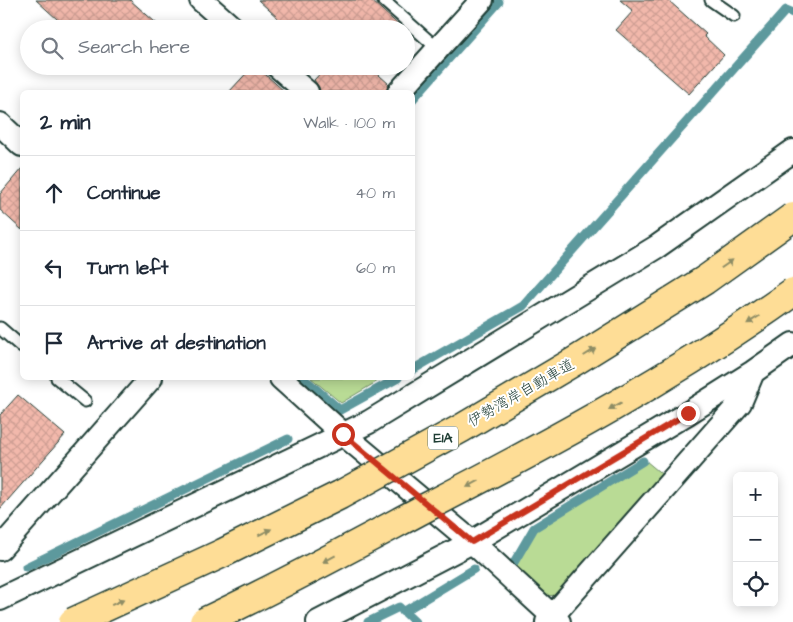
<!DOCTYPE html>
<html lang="en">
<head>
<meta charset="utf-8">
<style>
	body { margin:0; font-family:"Architects Daughter","Klee One",sans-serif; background:#f6f6f7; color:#1f2937 }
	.controls { position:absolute; right:15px; bottom:15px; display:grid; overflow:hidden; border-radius:8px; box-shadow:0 2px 12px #0003 }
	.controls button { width:45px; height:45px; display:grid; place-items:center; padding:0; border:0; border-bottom:1px solid #e0e1e3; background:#fff; color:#1f2937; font:25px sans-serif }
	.stop { position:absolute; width:15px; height:15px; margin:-11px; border:4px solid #c8321e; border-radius:50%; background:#fff }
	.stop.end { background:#c8321e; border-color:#fff; box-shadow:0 1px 5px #0008 }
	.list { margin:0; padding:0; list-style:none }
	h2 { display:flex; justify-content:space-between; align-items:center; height:65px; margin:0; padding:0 20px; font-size:21px }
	h2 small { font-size:16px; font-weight:400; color:#747a83 }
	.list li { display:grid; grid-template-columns:32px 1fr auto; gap:15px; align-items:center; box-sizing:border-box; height:75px; padding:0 20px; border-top:1px solid #e0e1e3 }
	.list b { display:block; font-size:19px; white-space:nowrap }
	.list em { font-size:16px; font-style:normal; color:#747a83 }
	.icon { flex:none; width:28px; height:28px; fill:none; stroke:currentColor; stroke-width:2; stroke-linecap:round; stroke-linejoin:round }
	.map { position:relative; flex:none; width:793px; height:622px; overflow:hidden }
	.search { position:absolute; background:#fff; box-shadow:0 2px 12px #0003; left:20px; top:20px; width:395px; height:55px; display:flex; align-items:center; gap:12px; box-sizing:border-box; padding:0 18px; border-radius:28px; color:#747a83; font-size:19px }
	.panel { position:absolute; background:#fff; box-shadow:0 2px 12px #0003; left:20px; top:90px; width:395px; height:290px; border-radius:8px }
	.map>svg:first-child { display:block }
</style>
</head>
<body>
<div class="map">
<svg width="793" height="622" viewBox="0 0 793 622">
	<defs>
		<pattern id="building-cross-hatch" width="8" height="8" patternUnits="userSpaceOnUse" patternTransform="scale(1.25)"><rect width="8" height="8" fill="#f2b8ab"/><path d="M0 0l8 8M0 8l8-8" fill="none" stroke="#cf9f94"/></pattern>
	</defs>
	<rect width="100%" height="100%" fill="#fff"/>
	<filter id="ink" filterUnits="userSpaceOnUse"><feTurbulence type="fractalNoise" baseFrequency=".02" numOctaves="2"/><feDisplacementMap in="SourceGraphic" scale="10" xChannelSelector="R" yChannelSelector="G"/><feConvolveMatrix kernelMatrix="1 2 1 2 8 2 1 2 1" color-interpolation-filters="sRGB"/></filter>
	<g filter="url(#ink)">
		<path fill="#b9db95" stroke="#6c8c64" d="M311 378H383L341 403Z
			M646 461 664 476 559 595 545 596 514 567 537 529Z"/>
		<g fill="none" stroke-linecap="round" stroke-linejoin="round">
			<path stroke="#5d999d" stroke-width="9" d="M412 100 499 2
				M412 370 523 306 786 10 793 13
				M303 378 340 410 398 378
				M513 564 534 528 643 461
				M26 567 288 439
				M403 612 474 569
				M368 622 399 607 415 622"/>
		</g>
		<path fill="url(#building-cross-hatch)" stroke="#1f3d34" d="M36 0H130L163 29H68Z
			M258 0H371L403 29H290Z
			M620 0H668L706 34 704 36 724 55 689 94 616 30 633 11Z
			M253 66H256L285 92H229Z
			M327 66H369L389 84 386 92H320L319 87 314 80Z
			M22 168V230L0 210V194Z
			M18 395 65 435 0 509V415Z"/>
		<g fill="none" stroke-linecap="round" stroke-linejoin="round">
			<defs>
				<path id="lane" d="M383 0 438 49
					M711 0 734 16
					M0 328 22 347
					M57 378 85 401"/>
				<path id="street" d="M201 0 234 29
					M277 66 307 92
					M399 92 482 0
					M0 124 22 145
					M281 378 343 434 472 542 559 622
					M0 549 151 378
					M0 599 369 422 658 246 793 151
					M318 622 472 542 688 413 753 372 793 344
					M547 622 740 403 753 372"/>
			</defs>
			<use href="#lane" stroke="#1f3d34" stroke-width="15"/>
			<use href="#street" stroke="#1f3d34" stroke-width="26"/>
			<use href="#lane" stroke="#fff" stroke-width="11"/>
			<use href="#street" stroke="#fff" stroke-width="22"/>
			<defs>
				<path id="highway-bridge" d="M73 622 223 553 340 495 462 428 575 361 705 280 793 217
					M204 622C279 587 352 547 425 508 551 443 677 375 793 292"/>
			</defs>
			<use href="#highway-bridge" stroke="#1f3d34" stroke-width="31" stroke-linecap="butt"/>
			<use href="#highway-bridge" stroke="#fedd96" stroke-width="28"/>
		</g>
		<defs><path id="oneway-solid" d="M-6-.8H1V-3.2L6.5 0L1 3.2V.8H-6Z" transform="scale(1.25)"/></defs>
		<g fill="#8e8d65">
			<use href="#oneway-solid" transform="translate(727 264) rotate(-35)"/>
			<use href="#oneway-solid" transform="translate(753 320) rotate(148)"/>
			<use href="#oneway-solid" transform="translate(590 352) rotate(-32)"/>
			<use href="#oneway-solid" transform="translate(615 406) rotate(151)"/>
			<use href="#oneway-solid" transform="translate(473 484) rotate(152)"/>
			<use href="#oneway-solid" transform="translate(265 532) rotate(-26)"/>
			<use href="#oneway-solid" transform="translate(329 559) rotate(152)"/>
			<use href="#oneway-solid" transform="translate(118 602) rotate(-25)"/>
		</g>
	</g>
	<g fill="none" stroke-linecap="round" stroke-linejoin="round" filter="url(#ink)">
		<path stroke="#c8321e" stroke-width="6" d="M343 434 472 542 688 413"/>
	</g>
	<g text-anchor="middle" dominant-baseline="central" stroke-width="4" stroke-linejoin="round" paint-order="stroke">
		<rect fill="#fff" stroke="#627771" stroke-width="1" x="428" y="426.5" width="30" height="23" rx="4"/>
		<g font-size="14" font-weight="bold" fill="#1f3d34">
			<text x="443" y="438">E1A</text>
		</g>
		<g font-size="15" fill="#1f3d34" stroke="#fff">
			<text transform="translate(521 393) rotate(-30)">伊勢湾岸自動車道</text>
		</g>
	</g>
</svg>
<div class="controls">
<button>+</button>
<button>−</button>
<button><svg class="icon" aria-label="locate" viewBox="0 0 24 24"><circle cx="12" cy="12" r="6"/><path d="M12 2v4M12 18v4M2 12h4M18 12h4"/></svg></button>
</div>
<div class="stop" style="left:343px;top:434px"></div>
<div class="stop end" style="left:688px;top:413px"></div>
<div class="search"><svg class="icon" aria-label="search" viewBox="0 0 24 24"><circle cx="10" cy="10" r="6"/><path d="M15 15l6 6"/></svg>Search here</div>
<section class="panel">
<h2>2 min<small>Walk · 100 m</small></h2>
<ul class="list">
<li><svg class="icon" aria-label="ahead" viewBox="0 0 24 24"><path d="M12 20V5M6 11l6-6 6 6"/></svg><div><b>Continue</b></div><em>40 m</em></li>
<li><svg class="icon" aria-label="left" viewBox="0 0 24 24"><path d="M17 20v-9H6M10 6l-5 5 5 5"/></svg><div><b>Turn left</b></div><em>60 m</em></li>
<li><svg class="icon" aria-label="arrive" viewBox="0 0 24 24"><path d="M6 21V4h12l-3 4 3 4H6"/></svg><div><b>Arrive at destination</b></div></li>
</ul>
</section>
</div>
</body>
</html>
